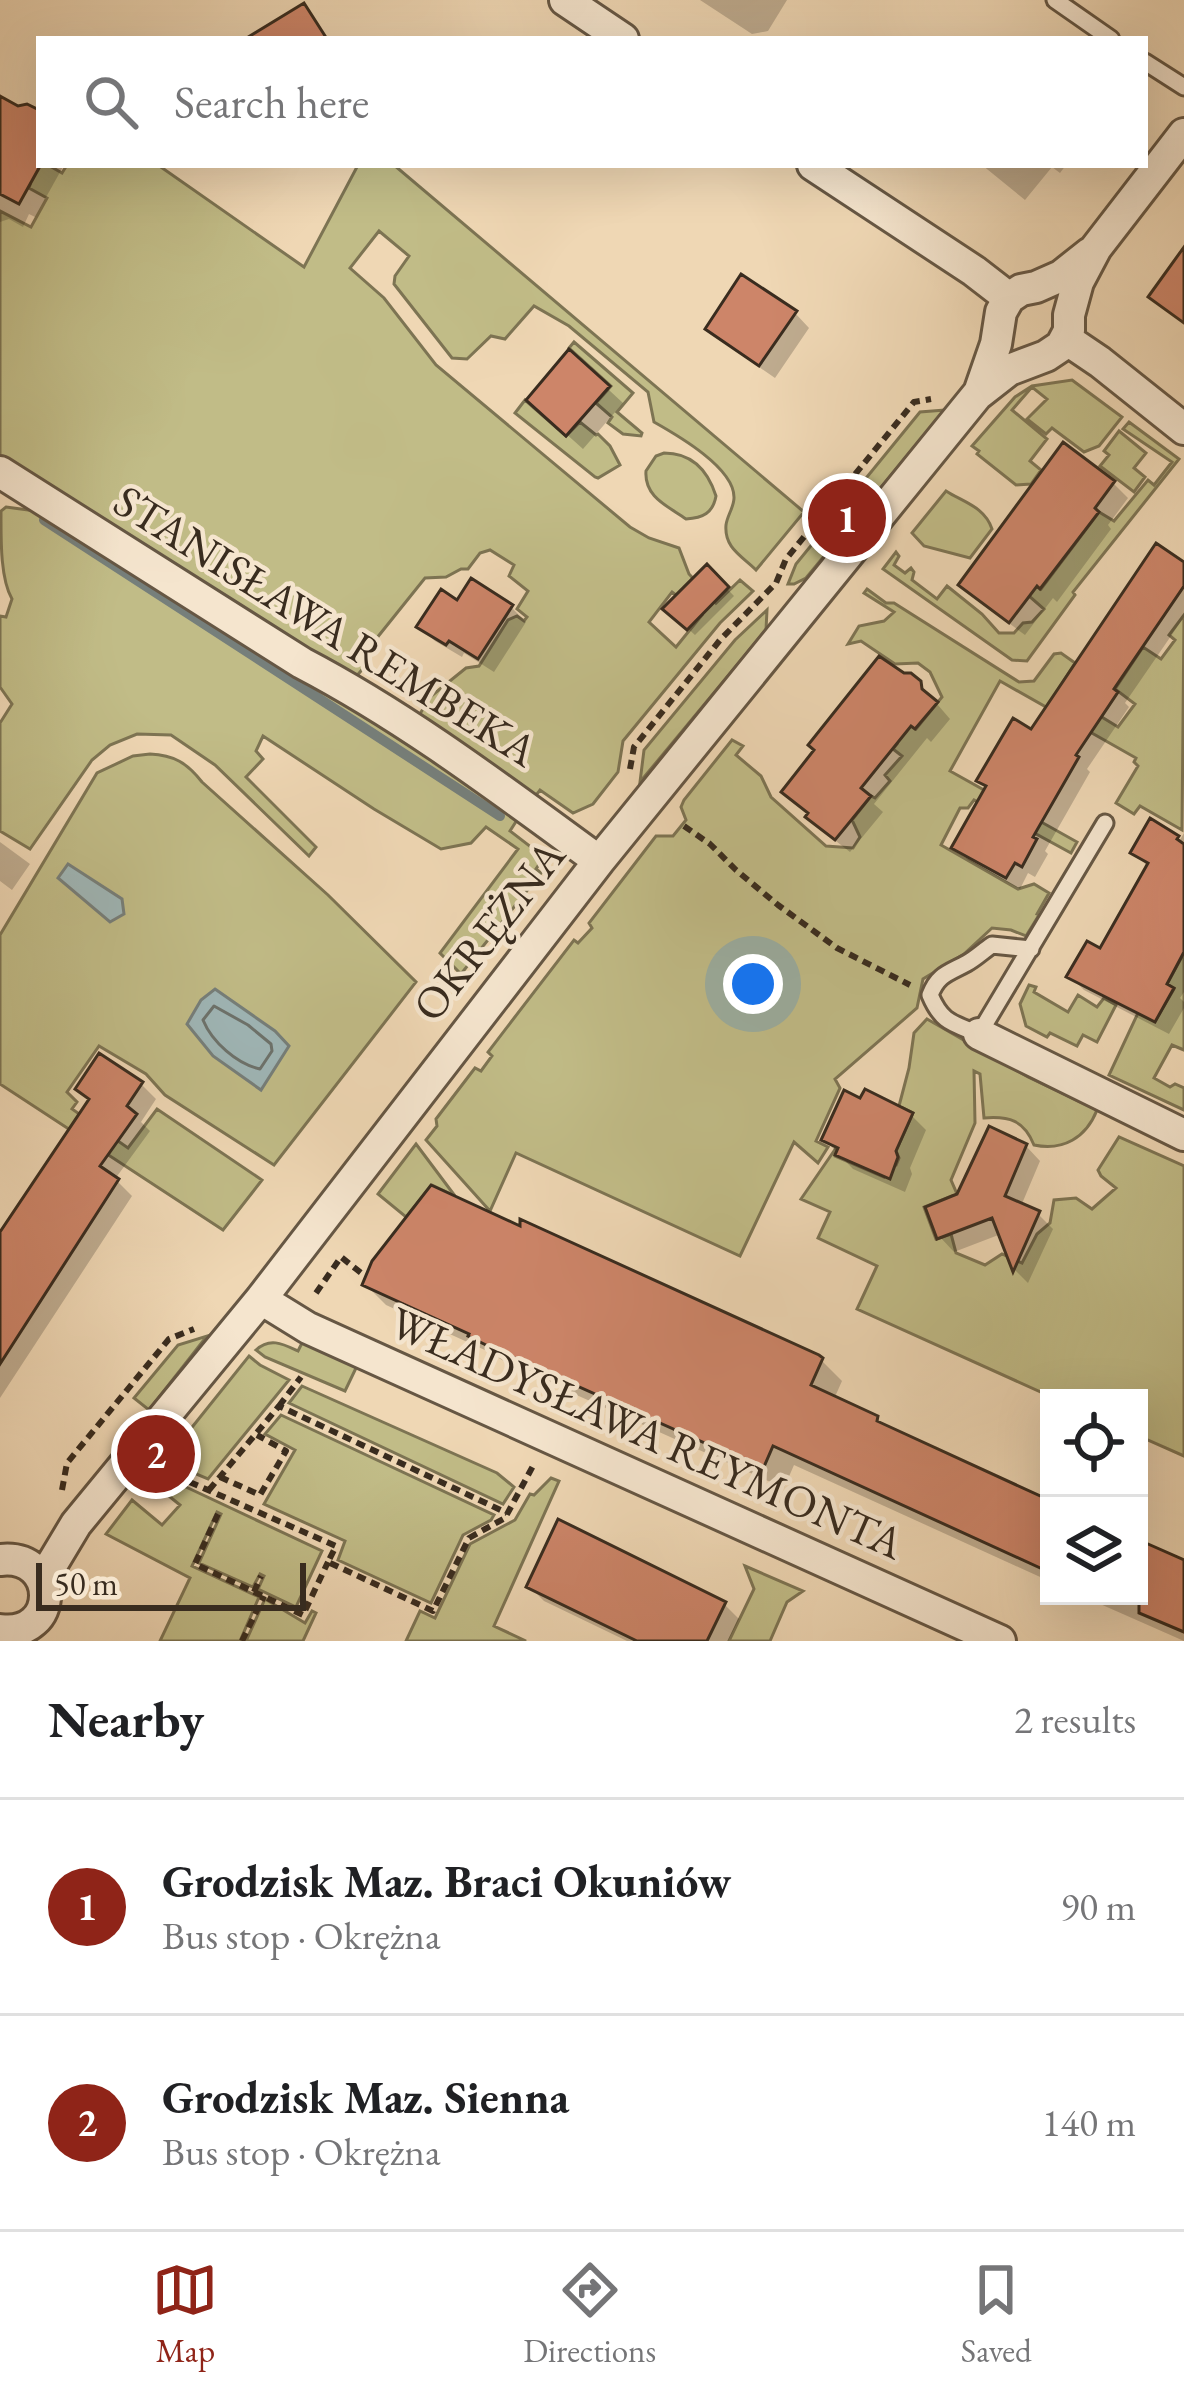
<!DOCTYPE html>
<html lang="en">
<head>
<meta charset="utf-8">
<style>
	body { margin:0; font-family:"EB Garamond",serif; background:#f6f6f6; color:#202124 }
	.controls { position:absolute; right:36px; bottom:36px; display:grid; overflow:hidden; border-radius:0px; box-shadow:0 12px 48px #0002 }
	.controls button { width:108px; height:108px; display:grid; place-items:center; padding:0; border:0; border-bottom:3px solid #e0e0e0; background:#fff; color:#202124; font:60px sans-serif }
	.scale { position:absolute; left:36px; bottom:30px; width:270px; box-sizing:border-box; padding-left:12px; border:6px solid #392c1f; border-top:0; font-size:33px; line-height:42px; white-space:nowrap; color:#392c1f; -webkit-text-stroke:9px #f5e5ce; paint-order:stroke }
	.you { position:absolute; left:753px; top:984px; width:42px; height:42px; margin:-30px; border:9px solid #fff; border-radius:50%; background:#1a73e8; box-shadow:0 0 0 18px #1a73e833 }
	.badge { display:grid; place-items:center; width:78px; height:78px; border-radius:50%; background:#8f2418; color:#fff; font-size:39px; font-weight:700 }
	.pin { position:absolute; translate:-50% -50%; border:6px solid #fff; box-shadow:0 3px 12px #0006 }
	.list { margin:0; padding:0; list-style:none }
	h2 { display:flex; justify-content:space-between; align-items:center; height:156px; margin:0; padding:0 48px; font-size:51px }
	h2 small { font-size:39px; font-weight:400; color:#757577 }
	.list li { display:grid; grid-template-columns:78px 1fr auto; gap:36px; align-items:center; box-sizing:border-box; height:216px; padding:0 48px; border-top:3px solid #e0e0e0 }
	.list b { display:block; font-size:45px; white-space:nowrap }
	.list p { margin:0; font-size:39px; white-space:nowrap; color:#757577 }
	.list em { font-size:39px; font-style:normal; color:#757577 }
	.icon { flex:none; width:66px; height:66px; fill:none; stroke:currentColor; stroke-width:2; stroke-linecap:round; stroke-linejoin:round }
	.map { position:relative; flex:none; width:1184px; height:1641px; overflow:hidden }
	.search { position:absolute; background:#fff; box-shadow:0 12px 48px #0002; left:36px; right:36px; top:36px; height:132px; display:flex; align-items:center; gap:30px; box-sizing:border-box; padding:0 42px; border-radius:0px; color:#757577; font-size:45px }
	.sheet { height:588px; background:#fff }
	nav { display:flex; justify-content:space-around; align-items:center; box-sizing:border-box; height:168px; border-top:3px solid #e0e0e0; background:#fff; font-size:33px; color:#757577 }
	nav a { display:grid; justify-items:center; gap:6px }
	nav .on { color:#8f2418 }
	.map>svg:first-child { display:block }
</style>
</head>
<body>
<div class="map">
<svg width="1184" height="1641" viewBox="0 0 1184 1641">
	<rect width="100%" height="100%" fill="#efd7b4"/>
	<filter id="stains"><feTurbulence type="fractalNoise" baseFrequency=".00167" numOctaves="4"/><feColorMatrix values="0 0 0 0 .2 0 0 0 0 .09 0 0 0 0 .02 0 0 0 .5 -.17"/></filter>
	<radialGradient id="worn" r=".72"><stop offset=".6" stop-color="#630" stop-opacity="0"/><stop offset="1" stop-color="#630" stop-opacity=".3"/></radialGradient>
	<path fill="#c1bc87" stroke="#7d7453" stroke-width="3" fill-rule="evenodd" d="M39 165H48L62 173 67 165H158L304 267 358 165H394L804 512 756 570C742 556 724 548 726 525 727 516 734 507 734 498 735 468 677 435 654 422L648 392 569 326 534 306 505 339 491 336 467 359 452 358 394 284 395 276 409 256 379 231 350 268 384 298 436 365 630 527 649 538 679 548 689 574 716 603 740 580 753 591 720 623 623 741 618 772 593 804 573 813 540 790 534 798 417 719 430 697 466 668 479 666 508 620 517 616 524 621 527 617 517 609 528 591 509 576 514 565 490 550 480 553 468 569H461L446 577 425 578 360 659 366 665 354 679 0 464V211L31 227 47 198 29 188 30 185 25 182ZM672 592 702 615 676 647 649 622Z
		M574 342 633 393 617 412 642 433 641 436 623 434 608 423 612 417 596 403 611 386 569 348Z
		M1072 380 1122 417 1099 446 1084 452 1052 428 1046 434 1027 419 1047 399 1032 387 1012 410 1047 439 1030 461 1041 470 1031 484 1016 485 977 454 979 451 972 446 1015 397 1032 386Z
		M525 400 566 436 580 422 596 435 598 434 610 446 620 465 598 478 595 477 515 413Z
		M945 410 806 578 794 584H788L796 564 920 412Z
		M1129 422 1179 459 1073 592 1075 595 1027 661 1012 660 883 569 896 552 899 556 894 565 905 573 911 568 914 572 912 580 937 599 947 586 982 614 999 633H1014L1023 623 1032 622 1044 609 1029 596 1036 586 1041 589 1099 512 1114 521 1148 480 1154 485 1172 462 1123 429Z
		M1119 431 1146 453 1134 468 1145 477 1134 492 1100 466 1109 455 1104 451Z
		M664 453C692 453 708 471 716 496 713 513 703 518 686 519 668 506 644 497 646 471L656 456Z
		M946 491C963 502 985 507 992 529L970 558 924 546 912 533Z
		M6 507 43 512 331 689 511 810 509 815 517 820 510 831 544 857 536 869 541 873 461 974 440 953 518 849 486 827 471 843 441 849 374 809 263 736 256 751 263 759 246 777 316 847 309 856 215 765 171 735 137 734 110 745 92 760 30 849 0 831V723L12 704 0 687V616L6 617 12 599C0 578 1 538 1 511Z
		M867 589 886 603H894L1019 682 1034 681 1054 654 1061 653 1075 663 1058 690 1118 727 1135 704 1115 689 1143 647 1161 659 1175 640 1169 635 1184 615 1182 830 1140 806 1134 814 1116 803 1138 766 1134 762 1136 758 1000 681 950 771 1077 842 1071 853 974 800 968 808H960L941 845 1018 889 1034 884 1049 893 1037 914 1039 915 1026 936 1011 930 992 928 964 954 923 979 917 1008 835 1079 840 1088 816 1141 828 1147 818 1163 794 1142 740 1256 516 1153 490 1211 426 1140 437 1126 436 1119 475 1068 481 1071 492 1056 488 1052 574 940 578 943 592 928 589 923 656 836H673L686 820 681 807 684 800 732 740 743 746 736 755 761 776 771 797 826 846 853 848 860 837 852 820 871 796 875 798 890 781 885 775 902 756 893 749 897 744 889 737 903 720 916 729 942 697 930 672 918 663 895 664 861 641 848 644 859 626 884 621 894 612 864 593Z
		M767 610 766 630 640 782 644 750 735 640Z
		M150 754C174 755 187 763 202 782L328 895 416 982 274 1165 165 1095 146 1074 99 1046 67 1092 77 1102 72 1109 128 1148 157 1109 262 1180 223 1230 0 1084V935L97 773 133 756Z
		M1184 953V1050L1172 1045 1154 1078 1170 1087 1175 1084 1184 1088V1110L1109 1075 1138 1013 1155 1021 1174 989 1167 984Z
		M1029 985 1036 987 1034 992 1068 1012 1078 995 1097 1007 1104 998 1116 1005 1097 1042 1083 1035 1077 1046 1050 1033 1047 1037 1026 1026 1020 1004Z
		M927 1019 1028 1077 1097 1110C1086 1138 1063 1151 1034 1145 1024 1120 1009 1116 984 1118L980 1074 974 1071 975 1123 951 1180 957 1194 924 1207 936 1239 951 1234 956 1253 985 1265 1002 1254 1022 1263 1037 1234 1050 1223 1054 1200 1076 1198 1092 1209 1116 1188 1101 1176 1098 1170 1119 1137 1184 1166V1456L1139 1436V1398H1054L857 1309 877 1266 818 1238 830 1212 801 1199 836 1148 835 1156 884 1177 889 1168 896 1165 899 1158 896 1151 913 1113 899 1106 909 1068 914 1033Z
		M416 1144 455 1196 432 1185 406 1217 378 1194Z
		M207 1336 149 1410 134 1398 178 1345Z
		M303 1341 357 1366 345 1391 265 1357 256 1350C270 1337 283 1344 298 1351Z
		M249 1356 260 1365 289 1380 208 1479 165 1461Z
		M302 1386 497 1473 514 1487 503 1504 289 1403Z
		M281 1415 494 1515 491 1520 463 1535 431 1603 338 1560 345 1541 264 1504 295 1450 265 1434Z
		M154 1472 322 1551 296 1607 258 1589 264 1576 260 1574 253 1587 199 1563 221 1514 217 1512 192 1566 259 1597 240 1641H160L190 1578 106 1534 132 1500 162 1525 180 1505 148 1479Z
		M551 1478 559 1481 494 1626 526 1641H406L420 1611 435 1618 470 1544 515 1520 530 1494 534 1495Z
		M745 1566 803 1591 787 1602 770 1641H729L754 1589Z
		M265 1599 305 1623 312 1611 316 1613 303 1641H246Z"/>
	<path fill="#9fb7b8" stroke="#767f7b" stroke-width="3" d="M68 864 122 899 124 914 110 922 58 878Z
		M215 989 275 1031 289 1046 261 1090 213 1056 187 1024 201 1000Z"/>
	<path fill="#0003" d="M700 0H787L768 31 752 34Z
		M0 99 39 115V165H64L35 217 29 214 23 227 9 219 0 222Z
		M982 165H1066L1060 173 1052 167 1025 200Z
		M795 313 809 328 775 378 724 343 709 328Z
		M570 354 623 403 583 449 544 414Z
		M1113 483 1128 498 1108 525 1111 529 1057 602 1053 598 1025 635 976 599 962 584Z
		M1184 565V617L1125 703 1129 707 1087 769 1090 772 1045 851 1048 854 1035 877 1028 873 1020 889 968 860 955 847 988 788 980 780 1032 733Z
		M707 568 734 596 695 635 666 609Z
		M458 604 511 607 526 622 494 672 464 653 462 657 435 641 420 627Z
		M919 683 950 719 931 742 927 738 874 804 883 812 850 852 823 831Z
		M1151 822 1180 840 1184 833V992L1180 998 1184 1002V1008L1169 1034 1084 990 1070 976 1101 952 1149 868 1134 852Z
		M0 842 30 864 12 890 0 881Z
		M141 1084 156 1099 141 1122 150 1131 115 1179 132 1196 0 1398V1239L91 1101Z
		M911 1115 926 1130 910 1168 912 1174 905 1192 853 1169 825 1140Z
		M1026 1146 1040 1161 1021 1206 1038 1214 1053 1229 1028 1283 1015 1270 1001 1234 954 1252 940 1237 960 1197Z
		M365 1284 821 1360 842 1381 834 1399 877 1418 887 1429 1049 1503V1581L794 1465 784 1488 514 1367 487 1351 386 1305Z
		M1139 1544 1184 1564V1641L1082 1596H1139Z
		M529 1586 724 1604 739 1619 728 1641H627L544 1601Z"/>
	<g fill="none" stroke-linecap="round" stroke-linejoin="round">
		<path stroke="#6c726c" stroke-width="3" d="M214 1006 248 1025 271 1044 272 1051 260 1069C237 1064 212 1042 203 1020Z"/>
		<path stroke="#767f7b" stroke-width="10" d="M44 520 500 816"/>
	</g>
	<path fill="#cd8569" stroke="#392c1f" stroke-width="3" d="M304 3 327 39H245Z
		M0 96 18 106 27 104 39 110V168L19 204 0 194Z
		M1184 247V323L1148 297Z
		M741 274 797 311 759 366 705 329Z
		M569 349 610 386 566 436 526 400Z
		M1063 442 1115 481 1095 508 1099 512 1040 589 1037 586 1009 623 958 585Z
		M1156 543 1184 562V586L1114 689 1118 692 1076 755 1079 757 1033 837 1037 839 1022 867 1015 863 1006 878 951 848 986 786 976 781 1013 718 1031 729Z
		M707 564 729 587 687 630 662 609Z
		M471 578 513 605 478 659 449 641 446 645 416 627 441 589 457 600Z
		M879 656 904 673H911L921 681 922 689 938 702 915 729 911 726 861 788 871 796 835 840 805 817 808 813 781 792 814 750 808 745Z
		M1150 818 1179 836 1177 839 1184 844V952L1167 984 1174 988 1155 1022 1066 977 1087 941 1100 948 1148 863 1130 853Z
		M99 1053 143 1082 127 1106 137 1114 100 1166 119 1179 0 1364V1232L89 1099 75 1089Z
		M865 1089 913 1113 896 1151 898 1157 890 1179 835 1155 838 1148 821 1140 844 1090 860 1098Z
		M989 1126 1027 1144 1005 1196 1040 1211 1013 1272 992 1218 937 1239 925 1207 957 1194Z
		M431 1185 520 1226V1219L819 1355 823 1358 811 1385 878 1416 877 1421 1049 1500V1572L773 1446 763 1469 490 1347 468 1336 469 1334 362 1285 372 1261Z
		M558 1519 726 1602 707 1641H637L526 1587Z
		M1139 1540 1184 1560V1632L1139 1613Z"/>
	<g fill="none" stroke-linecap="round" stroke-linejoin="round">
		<defs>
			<path id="service" d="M1055 0 1111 39
				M1145 62 1184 87
				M1031 949 992 945C983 951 976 958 967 963 949 973 938 974 930 995 942 1023 952 1023 979 1034L1105 823"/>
			<path id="minor" d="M565 0 623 39
				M813 165 974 271 1009 298
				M1066 339 1100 362 1184 429
				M980 390 996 344 1001 312 1009 298 1021 290 1036 287 1061 276 1090 253
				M0 472 302 663C407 718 503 791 599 861
				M979 1034 1184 1135
				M261 1299 308 1328 1000 1641
				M0 1560C60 1553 60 1638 0 1630
				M44 1586 52 1564 76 1524 261 1299 599 861 977 395 1009 370 1046 356 1061 346 1069 331V315L1078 282 1096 248 1184 134"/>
		</defs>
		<use href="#service" stroke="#665744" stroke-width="21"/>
		<use href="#minor" stroke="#665744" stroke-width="36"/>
		<path stroke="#392c1f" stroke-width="6" stroke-dasharray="9 6" stroke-linecap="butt" d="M630 769 634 747 720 640 776 583 786 559 914 402 931 399
			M684 826 710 844 736 870 778 905 837 948 910 985
			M316 1293 341 1257 365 1276
			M279 1406 301 1377
			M162 1470 336 1546 328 1562 433 1611 469 1538 505 1518 534 1464
			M220 1477 260 1495 286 1451 257 1435
			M62 1490 67 1463 169 1339 194 1329
			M209 1490 279 1406 507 1513
			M218 1514 195 1564 303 1615 328 1562
			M254 1592 261 1576
			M242 1641 264 1596"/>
		<use href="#service" stroke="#f5e5ce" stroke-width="15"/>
		<use href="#minor" stroke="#f5e5ce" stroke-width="30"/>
	</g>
	<g text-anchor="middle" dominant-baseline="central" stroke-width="9" stroke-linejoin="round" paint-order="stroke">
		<g font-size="45" fill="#392c1f" stroke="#f5e5ce">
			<text transform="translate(326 625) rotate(32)">STANISŁAWA REMBEKA</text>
			<text transform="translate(488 930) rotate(-52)">OKRĘŻNA</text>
			<text transform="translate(647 1432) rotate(24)">WŁADYSŁAWA REYMONTA</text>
		</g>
	</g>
	<rect width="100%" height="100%" filter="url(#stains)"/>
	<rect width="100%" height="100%" fill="url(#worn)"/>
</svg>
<div class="controls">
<button><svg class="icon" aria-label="locate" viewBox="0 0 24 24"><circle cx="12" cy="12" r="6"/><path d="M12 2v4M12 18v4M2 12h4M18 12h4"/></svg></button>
<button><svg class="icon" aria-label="layers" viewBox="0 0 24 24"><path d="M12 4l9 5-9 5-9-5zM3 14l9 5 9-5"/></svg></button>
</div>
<div class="scale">50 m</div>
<div class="you"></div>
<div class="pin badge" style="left:847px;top:518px">1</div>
<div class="pin badge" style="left:156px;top:1454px">2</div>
<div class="search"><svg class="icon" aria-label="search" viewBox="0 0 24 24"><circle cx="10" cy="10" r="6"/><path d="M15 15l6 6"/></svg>Search here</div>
</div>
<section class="sheet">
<h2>Nearby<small>2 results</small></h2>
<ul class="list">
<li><span class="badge">1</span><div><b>Grodzisk Maz. Braci Okuniów</b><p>Bus stop · Okrężna</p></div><em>90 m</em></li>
<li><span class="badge">2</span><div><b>Grodzisk Maz. Sienna</b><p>Bus stop · Okrężna</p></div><em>140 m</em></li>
</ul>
</section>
<nav>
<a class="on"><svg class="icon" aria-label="map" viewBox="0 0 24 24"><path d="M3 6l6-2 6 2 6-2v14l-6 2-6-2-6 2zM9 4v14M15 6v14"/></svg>Map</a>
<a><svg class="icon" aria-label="directions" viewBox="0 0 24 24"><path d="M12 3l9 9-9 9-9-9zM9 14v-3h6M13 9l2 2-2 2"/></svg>Directions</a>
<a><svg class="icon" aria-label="saved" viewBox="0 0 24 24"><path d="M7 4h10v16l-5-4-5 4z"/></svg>Saved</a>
</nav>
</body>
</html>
